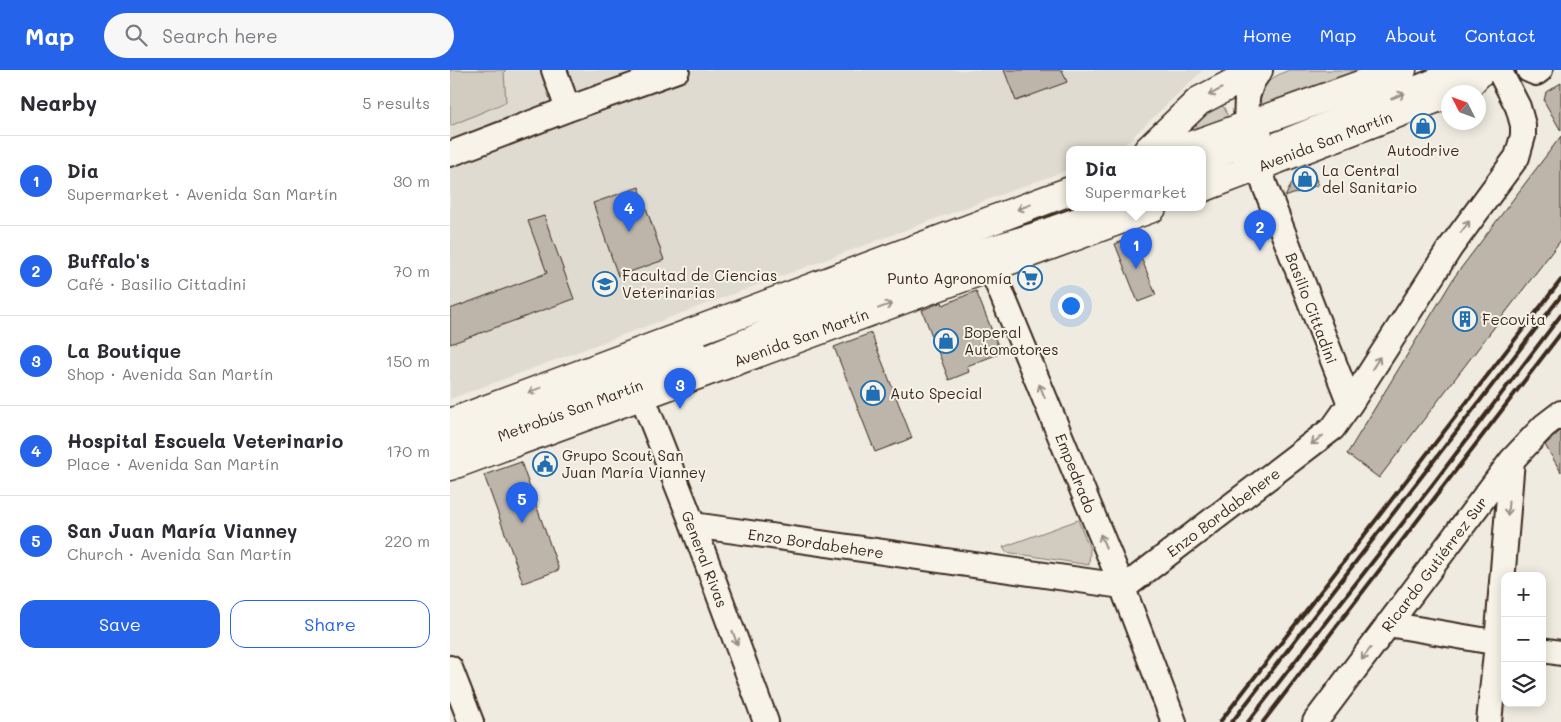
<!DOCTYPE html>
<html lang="en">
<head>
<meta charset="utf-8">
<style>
	body { margin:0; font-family:Mali,sans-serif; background:#f7f7f7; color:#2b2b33 }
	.controls { position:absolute; right:15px; bottom:15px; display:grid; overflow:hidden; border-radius:10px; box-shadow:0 2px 12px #0003 }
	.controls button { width:45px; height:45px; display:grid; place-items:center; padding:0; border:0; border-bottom:1px solid #e1e1e2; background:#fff; color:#2b2b33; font:25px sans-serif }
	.compass { position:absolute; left:991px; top:15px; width:45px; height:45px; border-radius:50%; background:#fff; box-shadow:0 2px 12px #0003; rotate:312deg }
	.you { position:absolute; left:620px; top:235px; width:18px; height:18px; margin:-12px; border:4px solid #fff; border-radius:50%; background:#1a73e8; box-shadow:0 0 0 8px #1a73e833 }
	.badge { display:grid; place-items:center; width:32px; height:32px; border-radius:50%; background:#2563eb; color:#fff; font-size:16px; font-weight:700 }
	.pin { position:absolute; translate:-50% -41px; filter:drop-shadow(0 1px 2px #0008) }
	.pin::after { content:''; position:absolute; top:26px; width:18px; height:15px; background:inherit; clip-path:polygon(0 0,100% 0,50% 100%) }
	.popup { position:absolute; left:616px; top:76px; width:140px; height:65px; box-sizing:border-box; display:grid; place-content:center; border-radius:10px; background:#fff; filter:drop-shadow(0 1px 4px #0005); font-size:16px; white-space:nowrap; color:#7c7c81 }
	.popup b { font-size:19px; color:#2b2b33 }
	.popup::after { content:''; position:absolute; left:50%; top:100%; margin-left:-10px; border:10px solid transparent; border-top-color:#fff }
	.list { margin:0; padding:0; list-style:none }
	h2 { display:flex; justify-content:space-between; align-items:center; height:65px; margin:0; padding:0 20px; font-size:21px }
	h2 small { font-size:16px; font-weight:400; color:#7c7c81 }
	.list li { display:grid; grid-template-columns:32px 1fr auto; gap:15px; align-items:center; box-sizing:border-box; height:90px; padding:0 20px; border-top:1px solid #e1e1e2 }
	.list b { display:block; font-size:19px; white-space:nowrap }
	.list p { margin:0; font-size:16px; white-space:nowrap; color:#7c7c81 }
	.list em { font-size:16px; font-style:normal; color:#7c7c81 }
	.actions { display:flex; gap:10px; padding:15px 20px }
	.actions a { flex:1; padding:11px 0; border:1px solid #2563eb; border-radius:15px; text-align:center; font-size:18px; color:#2563eb }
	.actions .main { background:#2563eb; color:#fff }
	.icon { flex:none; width:28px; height:28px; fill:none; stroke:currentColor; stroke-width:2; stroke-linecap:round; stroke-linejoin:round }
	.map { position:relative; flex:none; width:1111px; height:652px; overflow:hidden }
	header { display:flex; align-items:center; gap:30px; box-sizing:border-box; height:70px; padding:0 25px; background:#2563eb; color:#fff }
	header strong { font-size:24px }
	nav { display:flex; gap:28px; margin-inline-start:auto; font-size:18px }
	.search { width:350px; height:45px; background:#f7f7f7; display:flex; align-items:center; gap:12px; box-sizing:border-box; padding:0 18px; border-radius:28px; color:#7c7c81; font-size:19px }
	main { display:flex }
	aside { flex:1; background:#fff }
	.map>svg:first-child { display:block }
</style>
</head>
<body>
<header>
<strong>Map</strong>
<div class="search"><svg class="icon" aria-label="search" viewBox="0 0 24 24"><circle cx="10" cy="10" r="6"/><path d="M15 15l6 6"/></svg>Search here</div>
<nav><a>Home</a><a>Map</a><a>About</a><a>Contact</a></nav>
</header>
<main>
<aside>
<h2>Nearby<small>5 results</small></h2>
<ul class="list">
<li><span class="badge">1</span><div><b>Dia</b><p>Supermarket · Avenida San Martín</p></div><em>30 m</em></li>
<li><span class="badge">2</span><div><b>Buffalo's</b><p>Café · Basilio Cittadini</p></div><em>70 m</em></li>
<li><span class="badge">3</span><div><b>La Boutique</b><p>Shop · Avenida San Martín</p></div><em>150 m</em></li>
<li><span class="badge">4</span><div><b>Hospital Escuela Veterinario</b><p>Place · Avenida San Martín</p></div><em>170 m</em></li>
<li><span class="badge">5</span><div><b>San Juan María Vianney</b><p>Church · Avenida San Martín</p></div><em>220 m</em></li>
</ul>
<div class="actions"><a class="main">Save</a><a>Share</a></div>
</aside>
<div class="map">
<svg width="1111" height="652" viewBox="0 0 1111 652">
	<rect width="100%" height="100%" fill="#efebe0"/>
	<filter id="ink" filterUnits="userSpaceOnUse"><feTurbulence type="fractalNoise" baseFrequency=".02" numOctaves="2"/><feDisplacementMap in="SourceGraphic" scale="10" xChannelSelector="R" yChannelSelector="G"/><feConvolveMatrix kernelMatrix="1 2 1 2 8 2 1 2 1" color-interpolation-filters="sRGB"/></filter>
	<g filter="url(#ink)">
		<path fill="#e0dbd0" d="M0 0H753L669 80H620V99L0 329Z"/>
		<path fill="#d1cbc0" stroke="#867a6f" d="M0 0H56L54 2 56 32 0 56Z
			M839 0H908L813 37C801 18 824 6 839 0Z
			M768 34 774 37 779 50 720 74 748 46Z
			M628 450 640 479 639 495 556 482 553 477Z"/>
		<path fill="#bdb5aa" stroke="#3b2a1e" d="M554 0H612L617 12 566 31Z
			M1111 13V61L1094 31 1096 22Z
			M1111 66V170L929 408 897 384 1005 206Z
			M862 97 868 115 835 127 847 103Z
			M189 117 214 190 168 206 143 133Z
			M94 146 124 229 0 274V239L97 203 78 151Z
			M683 167 706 225 688 232 665 174Z
			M526 221 551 283 517 296 519 302 499 310 472 240 492 232 493 235Z
			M421 263 462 368 425 382 384 277Z
			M1111 360V402L1095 375Z
			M71 392 109 500 73 513 34 405Z"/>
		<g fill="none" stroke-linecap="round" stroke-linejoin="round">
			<defs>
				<path id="minor" d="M104 0 118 39
					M810 0 802 12 797 27 796 55 815 116 900 334
					M1079 0 1086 3 1090 0
					M0 84 118 39 227 0
					M796 87 1012 0
					M752 92 810 66
					M534 181 672 516 724 652
					M229 298 303 268 366 239 499 191 585 165 660 138
					M192 326 243 455 316 652
					M0 372 192 301 244 278
					M243 455 672 516 680 513 883 358 900 334 1000 178 1067 87 1073 66V55L1068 37 1049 0
					M938 554 1055 574
					M1092 580 1111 583
					M0 598 21 652
					M865 652 1062 390 1094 356 1111 343
					M1039 652 1047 573 1062 390"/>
				<path id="major" d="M1001 22 1017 16 1032 0
					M698 80 749 31 808 0
					M729 80 952 0
					M752 118 998 24
					M0 353 620 121
					M0 396 702 138"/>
			</defs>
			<use href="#minor" stroke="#3b2a1e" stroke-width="28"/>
			<use href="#major" stroke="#3b2a1e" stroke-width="31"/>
			<use href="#minor" stroke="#f7f3e8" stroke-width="24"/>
			<use href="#major" stroke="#f7f3e8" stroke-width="28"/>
			<path stroke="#3b2a1e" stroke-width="4" d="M770 652 1111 210
				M782 652 1111 226
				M798 652 983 414 1111 245
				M813 652 1111 263"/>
		</g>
		<defs><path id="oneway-shaft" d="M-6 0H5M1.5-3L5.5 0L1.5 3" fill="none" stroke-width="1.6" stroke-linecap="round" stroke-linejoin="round" transform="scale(1.25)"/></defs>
		<g stroke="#998e83">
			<use href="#oneway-shaft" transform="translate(765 22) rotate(151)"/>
			<use href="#oneway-shaft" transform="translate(948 26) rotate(-22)"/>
			<use href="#oneway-shaft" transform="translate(574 137) rotate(159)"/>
			<use href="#oneway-shaft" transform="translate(1015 157) rotate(-53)"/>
			<use href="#oneway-shaft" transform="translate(435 236) rotate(-20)"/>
			<use href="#oneway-shaft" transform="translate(926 293) rotate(-58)"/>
			<use href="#oneway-shaft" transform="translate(85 320) rotate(159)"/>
			<use href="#oneway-shaft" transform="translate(592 321) rotate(-112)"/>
			<use href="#oneway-shaft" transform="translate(867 370) rotate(143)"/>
			<use href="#oneway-shaft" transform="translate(1058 438) rotate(94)"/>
			<use href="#oneway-shaft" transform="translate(653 471) rotate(-112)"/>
			<use href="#oneway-shaft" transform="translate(285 568) rotate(70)"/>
			<use href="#oneway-shaft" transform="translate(916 584) rotate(127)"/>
		</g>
	</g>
	<defs>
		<symbol id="shop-ring" viewBox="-11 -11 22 22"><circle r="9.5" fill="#f7f3e8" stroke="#1f6fb2" stroke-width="1.5"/><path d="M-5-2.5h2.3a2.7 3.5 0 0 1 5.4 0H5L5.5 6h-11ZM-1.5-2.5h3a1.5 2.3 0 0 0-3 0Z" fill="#1f6fb2"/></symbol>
		<symbol id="supermarket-ring" viewBox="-11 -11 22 22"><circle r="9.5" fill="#f7f3e8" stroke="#1f6fb2" stroke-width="1.5"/><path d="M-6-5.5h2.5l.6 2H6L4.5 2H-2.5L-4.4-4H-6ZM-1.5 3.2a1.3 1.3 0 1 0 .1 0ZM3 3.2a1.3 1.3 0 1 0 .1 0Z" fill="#1f6fb2"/></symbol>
		<symbol id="university-ring" viewBox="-11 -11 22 22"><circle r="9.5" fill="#f7f3e8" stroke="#1f6fb2" stroke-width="1.5"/><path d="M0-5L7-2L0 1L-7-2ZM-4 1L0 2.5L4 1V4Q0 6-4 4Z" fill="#1f6fb2"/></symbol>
		<symbol id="building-ring" viewBox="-11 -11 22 22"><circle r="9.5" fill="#f7f3e8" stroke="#1f6fb2" stroke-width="1.5"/><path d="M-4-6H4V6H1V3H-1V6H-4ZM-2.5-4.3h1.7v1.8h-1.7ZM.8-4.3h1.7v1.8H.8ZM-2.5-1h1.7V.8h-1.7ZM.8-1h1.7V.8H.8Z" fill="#1f6fb2"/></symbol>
		<symbol id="civic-ring" viewBox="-11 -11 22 22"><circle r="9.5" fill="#f7f3e8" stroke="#1f6fb2" stroke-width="1.5"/><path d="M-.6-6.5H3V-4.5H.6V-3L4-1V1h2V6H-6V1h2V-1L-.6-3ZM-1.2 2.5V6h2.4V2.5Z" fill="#1f6fb2"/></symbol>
	</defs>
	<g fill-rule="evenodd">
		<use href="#shop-ring" x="959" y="42" width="28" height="28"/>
		<use href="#shop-ring" x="841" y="95" width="28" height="28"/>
		<use href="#supermarket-ring" x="566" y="194" width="28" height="28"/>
		<use href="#university-ring" x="141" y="200" width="28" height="28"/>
		<use href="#building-ring" x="1001" y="235" width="28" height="28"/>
		<use href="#shop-ring" x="482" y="257" width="28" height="28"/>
		<use href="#shop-ring" x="409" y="309" width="28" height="28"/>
		<use href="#civic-ring" x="81" y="380" width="28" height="28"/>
	</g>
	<g text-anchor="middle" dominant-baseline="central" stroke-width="4" stroke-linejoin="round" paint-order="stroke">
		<g font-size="15" fill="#3b2a1e" stroke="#f7f3e8">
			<text transform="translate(875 71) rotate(-21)">Avenida San Martín</text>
			<text transform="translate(862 238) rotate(69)">Basilio Cittadini</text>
			<text transform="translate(351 267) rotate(-20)">Avenida San Martín</text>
			<text transform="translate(120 340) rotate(-20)">Metrobús San Martín</text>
			<text transform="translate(626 403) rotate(68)">Empedrado</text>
			<text transform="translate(773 442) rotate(-37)">Enzo Bordabehere</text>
			<text transform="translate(366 473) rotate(8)">Enzo Bordabehere</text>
			<text transform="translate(255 489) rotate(69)">General Rivas</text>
			<text transform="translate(984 494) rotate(-53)">Ricardo Gutiérrez Sur</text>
		</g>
		<g font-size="15" fill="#3b2a1e" stroke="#f7f3e8" text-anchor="start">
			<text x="973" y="80" text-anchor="middle">Autodrive</text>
			<text x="872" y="100">La Central<tspan x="872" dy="17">del Sanitario</tspan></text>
			<text x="172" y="205">Facultad de Ciencias<tspan x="172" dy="17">Veterinarias</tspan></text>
			<text x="562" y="208" text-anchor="end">Punto Agronomía</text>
			<text x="1032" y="249">Fecovita</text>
			<text x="514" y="262">Boperal<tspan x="514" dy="17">Automotores</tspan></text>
			<text x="440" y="323">Auto Special</text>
			<text x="112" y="385">Grupo Scout San<tspan x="112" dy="17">Juan María Vianney</tspan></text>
		</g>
	</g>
</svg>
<div class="controls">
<button>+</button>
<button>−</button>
<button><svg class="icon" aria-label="layers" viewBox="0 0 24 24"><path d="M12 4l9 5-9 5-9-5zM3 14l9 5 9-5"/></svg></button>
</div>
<svg class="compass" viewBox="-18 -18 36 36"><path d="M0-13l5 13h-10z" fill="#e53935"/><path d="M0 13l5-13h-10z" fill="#7c7c81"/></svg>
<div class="you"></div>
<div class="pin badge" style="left:686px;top:199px">1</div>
<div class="popup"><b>Dia</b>Supermarket</div>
<div class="pin badge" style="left:810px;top:181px">2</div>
<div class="pin badge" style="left:230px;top:339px">3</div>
<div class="pin badge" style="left:179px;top:162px">4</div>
<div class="pin badge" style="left:72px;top:453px">5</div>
</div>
</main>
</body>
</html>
